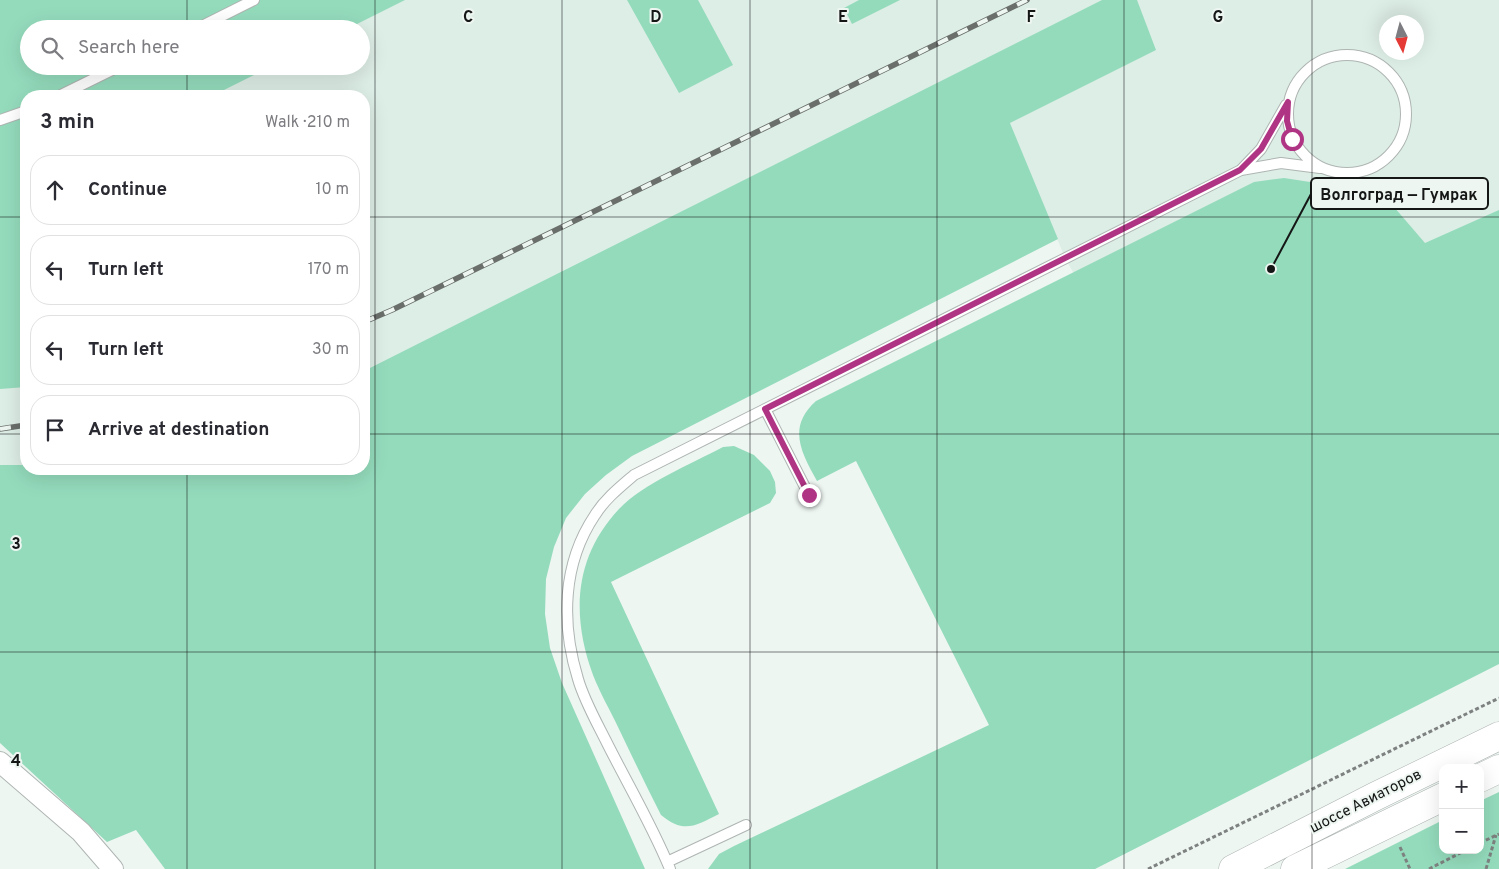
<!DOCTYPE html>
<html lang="en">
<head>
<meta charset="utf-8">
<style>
	body { margin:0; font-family:Overpass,sans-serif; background:#f2f2f3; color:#2b2b33 }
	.controls { position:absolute; right:15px; bottom:15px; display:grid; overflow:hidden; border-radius:10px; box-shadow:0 5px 20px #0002 }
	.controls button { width:45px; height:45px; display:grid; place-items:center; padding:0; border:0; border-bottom:1px solid #e1e1e2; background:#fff; color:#2b2b33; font:25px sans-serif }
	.compass { position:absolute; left:1379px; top:15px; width:45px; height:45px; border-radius:50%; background:#fff; box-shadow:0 5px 20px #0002; rotate:174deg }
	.stop { position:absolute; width:15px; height:15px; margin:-11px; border:4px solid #b03484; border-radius:50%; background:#fff }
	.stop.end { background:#b03484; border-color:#fff; box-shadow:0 1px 5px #0008 }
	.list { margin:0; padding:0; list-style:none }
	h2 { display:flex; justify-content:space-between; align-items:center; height:65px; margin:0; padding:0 20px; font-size:21px }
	h2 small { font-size:16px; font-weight:400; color:#7c7c81 }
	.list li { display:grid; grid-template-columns:32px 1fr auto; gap:15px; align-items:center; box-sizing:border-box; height:70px; margin:0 10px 10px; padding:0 10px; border:1px solid #e1e1e2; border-radius:20px }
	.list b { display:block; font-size:19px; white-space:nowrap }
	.list em { font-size:16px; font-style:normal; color:#7c7c81 }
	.icon { flex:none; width:28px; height:28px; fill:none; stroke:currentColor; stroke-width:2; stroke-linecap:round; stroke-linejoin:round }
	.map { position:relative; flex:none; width:1499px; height:869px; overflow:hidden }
	.search { position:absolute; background:#fff; box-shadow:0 5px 20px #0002; left:20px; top:20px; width:350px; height:55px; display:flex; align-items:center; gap:12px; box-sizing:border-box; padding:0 18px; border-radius:28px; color:#7c7c81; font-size:19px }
	.panel { position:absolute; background:#fff; box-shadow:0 5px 20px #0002; left:20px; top:90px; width:350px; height:385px; border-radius:20px }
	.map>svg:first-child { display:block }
</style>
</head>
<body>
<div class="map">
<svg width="1499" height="869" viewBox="0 0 1499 869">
	<rect width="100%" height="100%" fill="#eef6f2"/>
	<path fill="#ddeee6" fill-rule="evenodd" d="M0 0H1499V255L1078 281 1065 258 1010 123 364 392V96H26V469L0 483ZM1386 22H1416V52H1386ZM29 29H361V66H29Z"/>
	<path fill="#94dbbc" d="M0 0H405L347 29H29V66H272L212 96H26V387L0 389Z
		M627 0H698L733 65 679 93Z
		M859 0H900L852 24 844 8Z
		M1102 0H1137L1156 50 1010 123 1058 239 632 456 606 475 585 494 566 518 554 547 546 579 545 614 550 648 562 683 645 869H165L136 830 107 842 0 743V465H26V469H364V371Z
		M1284 178 1382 193 1425 243 1499 210V664L1095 869H708L719 854 734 846 989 725 856 461 817 481C801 452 787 427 816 401L1254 182Z
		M734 446 754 455 770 471 775 482 776 493 770 503 611 582 719 814C695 826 684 834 661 815 646 786 632 756 618 727 610 710 600 693 593 675 571 615 574 557 619 509 644 483 691 464 723 447Z
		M1499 792V869H1345L1443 820V850H1480V801Z"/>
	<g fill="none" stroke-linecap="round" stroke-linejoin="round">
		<defs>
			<path id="service" d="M196 29 254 0
				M1288 114a59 59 0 1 1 118 0a59 59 0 1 1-118 0Z
				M59 96 120 66
				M1286 105 1261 149 1241 170 1281 163 1320 168
				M0 120 26 111
				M765 409 809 495
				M667 862 746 825
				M670 869C652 825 627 783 606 741 596 721 584 700 578 679 561 624 562 564 595 515 605 499 620 487 634 475L1241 170"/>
			<path id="minor" d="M0 762 81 832 113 869"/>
			<path id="secondary" d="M1480 778 1499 769
				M1233 869 1376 796 1499 736
				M1295 869 1443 797"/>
		</defs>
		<use href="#service" stroke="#aeb5b2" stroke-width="12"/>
		<use href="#minor" stroke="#aeb5b2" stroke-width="22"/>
		<use href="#secondary" stroke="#aeb5b2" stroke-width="29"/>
		<path stroke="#7d8280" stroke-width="3" stroke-dasharray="4 2.5" stroke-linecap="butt" d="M1480 843 1499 834
			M1400 847 1410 869
			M1148 869 1499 698
			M1429 869 1466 850
			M1486 869 1496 835"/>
		<use href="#service" stroke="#fff" stroke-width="10"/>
		<use href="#minor" stroke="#fff" stroke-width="20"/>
		<use href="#secondary" stroke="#fff" stroke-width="28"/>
		<defs>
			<path id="rail" d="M364 322 392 310 1027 0
				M0 429 26 425"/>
		</defs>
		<use href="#rail" stroke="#6a6f6c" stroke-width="5.5"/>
		<use href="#rail" stroke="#eef6f2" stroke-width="4" stroke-dasharray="11" stroke-linecap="butt"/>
	</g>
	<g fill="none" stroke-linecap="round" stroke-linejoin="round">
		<path stroke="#b03484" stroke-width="6" d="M809 495 765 409 1240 170 1261 149 1288 102 1287 121 1292 139"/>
	</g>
	<path fill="none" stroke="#151716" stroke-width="1" stroke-opacity="0.55" d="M187 0V29M375 0V869M562 0V869M750 0V869M937 0V869M1124 0V869M1312 0V869M187 66V96M0 217H26M364 217H1499M0 434H26M364 434H1499M187 469V869M0 652H1499"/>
	<g text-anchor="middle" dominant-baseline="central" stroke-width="4" stroke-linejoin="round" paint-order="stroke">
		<g font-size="15" fill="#151716" stroke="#eef6f2">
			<text transform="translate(1366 802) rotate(-27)">шоссе Авиаторов</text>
		</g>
	</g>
	<g font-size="16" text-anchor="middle" font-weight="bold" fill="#151716" stroke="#eef6f2" stroke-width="4" stroke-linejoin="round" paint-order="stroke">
		<text x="468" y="22">C</text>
		<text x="656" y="22">D</text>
		<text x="843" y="22">E</text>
		<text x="1031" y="22">F</text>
		<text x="1218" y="22">G</text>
		<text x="16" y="549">3</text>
		<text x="16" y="766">4</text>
	</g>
	<path fill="none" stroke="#151716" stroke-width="2" d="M1271 269L1311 194"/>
	<circle fill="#151716" stroke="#eef6f2" stroke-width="2" cx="1271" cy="269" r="5"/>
	<rect fill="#eef6f2" stroke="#151716" stroke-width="2" x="1311" y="178" width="177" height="31" rx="5"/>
	<g font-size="16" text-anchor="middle" font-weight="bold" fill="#151716">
		<text x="1399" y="200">Волгоград — Гумрак</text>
	</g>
</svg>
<div class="controls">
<button>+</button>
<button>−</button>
</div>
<svg class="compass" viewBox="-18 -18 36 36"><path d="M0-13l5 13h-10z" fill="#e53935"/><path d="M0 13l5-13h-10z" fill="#7c7c81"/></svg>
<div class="stop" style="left:1292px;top:139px"></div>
<div class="stop end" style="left:809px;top:495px"></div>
<div class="search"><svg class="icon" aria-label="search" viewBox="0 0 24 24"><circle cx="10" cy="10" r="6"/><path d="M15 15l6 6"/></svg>Search here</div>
<section class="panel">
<h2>3 min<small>Walk · 210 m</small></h2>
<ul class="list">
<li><svg class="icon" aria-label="ahead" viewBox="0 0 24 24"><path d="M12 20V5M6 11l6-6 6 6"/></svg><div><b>Continue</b></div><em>10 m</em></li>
<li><svg class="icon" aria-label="left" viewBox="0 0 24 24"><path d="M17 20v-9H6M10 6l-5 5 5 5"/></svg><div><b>Turn left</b></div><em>170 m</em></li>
<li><svg class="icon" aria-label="left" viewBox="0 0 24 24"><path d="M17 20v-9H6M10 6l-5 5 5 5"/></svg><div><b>Turn left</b></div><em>30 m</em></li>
<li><svg class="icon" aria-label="arrive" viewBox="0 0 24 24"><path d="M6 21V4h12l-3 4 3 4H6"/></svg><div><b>Arrive at destination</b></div></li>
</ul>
</section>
</div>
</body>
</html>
